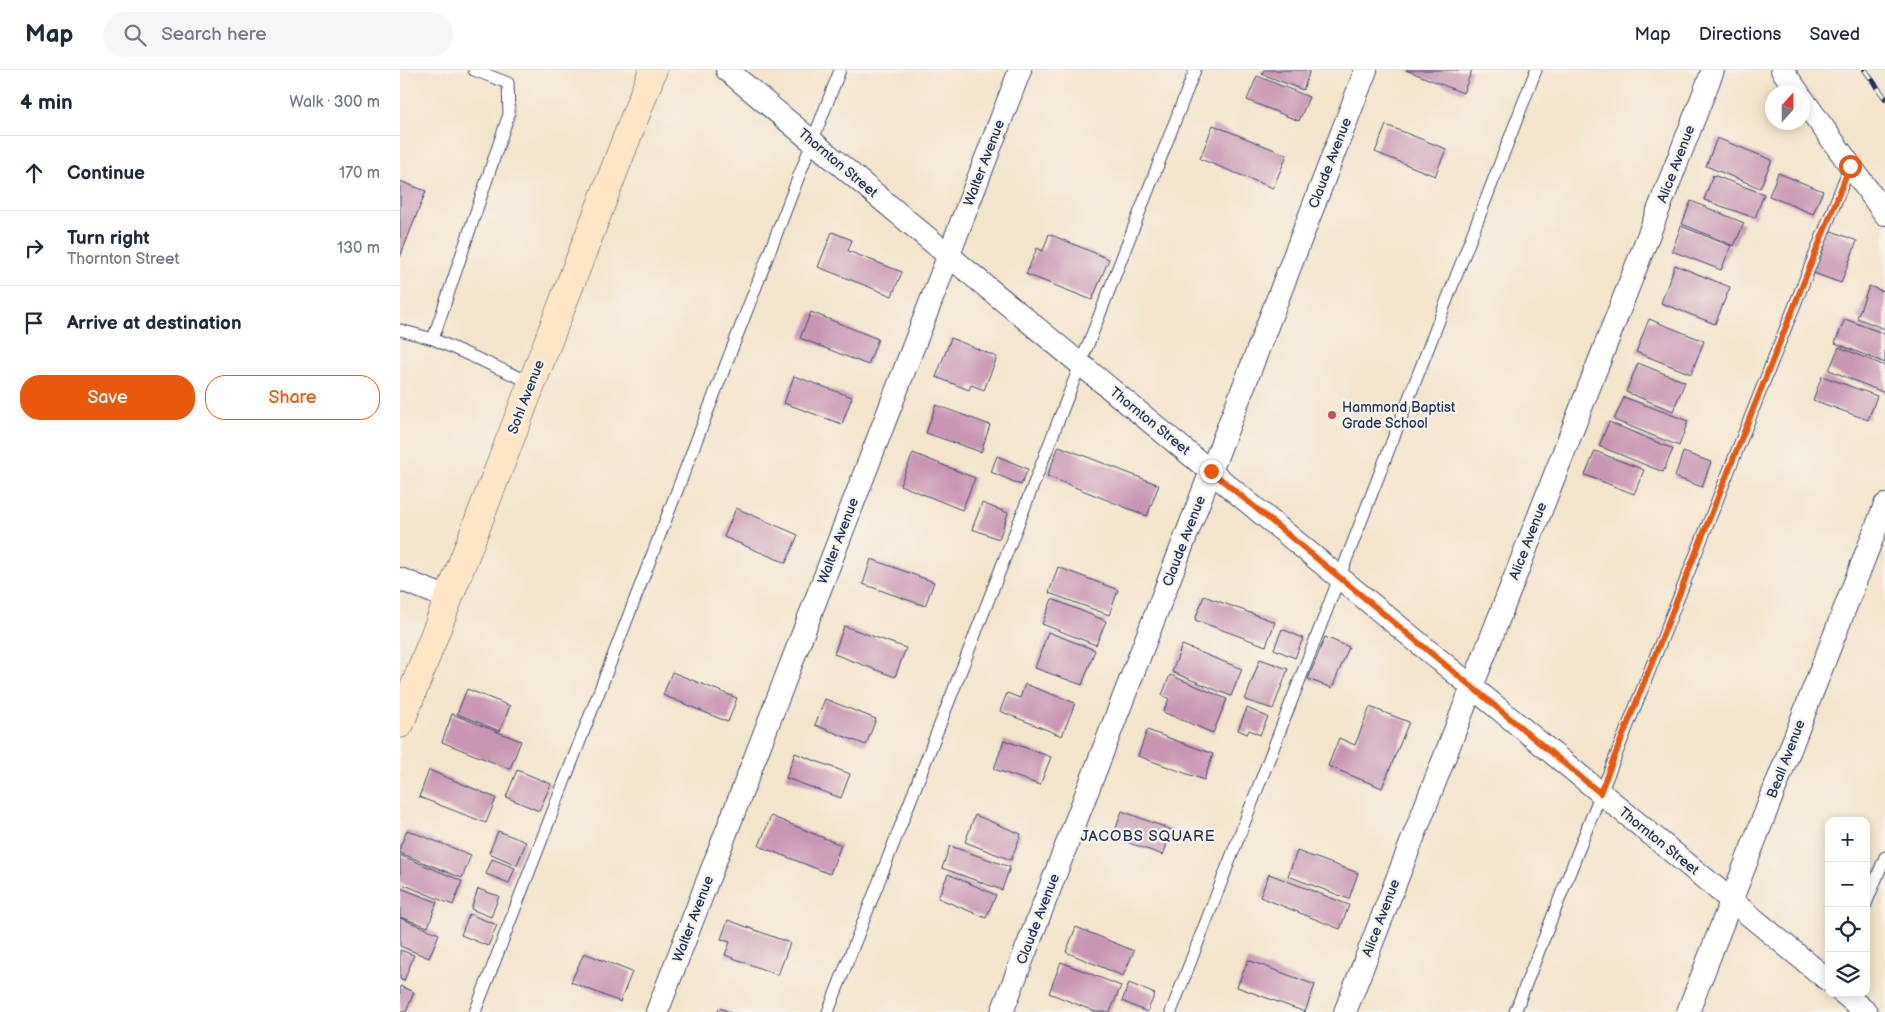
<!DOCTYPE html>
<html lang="en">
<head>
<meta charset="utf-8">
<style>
	body { margin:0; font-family:"Balsamiq Sans",sans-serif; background:#f6f6f7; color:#1f2937 }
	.controls { position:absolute; right:15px; bottom:15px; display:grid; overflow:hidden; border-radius:10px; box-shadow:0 2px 12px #0003 }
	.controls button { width:45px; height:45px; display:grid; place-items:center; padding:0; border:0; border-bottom:1px solid #e0e1e3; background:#fff; color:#1f2937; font:25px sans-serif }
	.compass { position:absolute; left:1365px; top:15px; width:45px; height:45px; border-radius:50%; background:#fff; box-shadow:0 2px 12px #0003; rotate:21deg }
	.stop { position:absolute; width:15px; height:15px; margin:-11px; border:4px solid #ea580c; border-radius:50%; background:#fff }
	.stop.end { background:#ea580c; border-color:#fff; box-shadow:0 1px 5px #0008 }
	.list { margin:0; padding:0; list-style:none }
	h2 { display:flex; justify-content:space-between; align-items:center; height:65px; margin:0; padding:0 20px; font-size:21px }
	h2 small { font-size:16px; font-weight:400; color:#747a83 }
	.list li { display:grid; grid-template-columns:32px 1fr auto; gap:15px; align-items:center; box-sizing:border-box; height:75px; padding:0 20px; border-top:1px solid #e0e1e3 }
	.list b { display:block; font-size:19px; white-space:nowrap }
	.list p { margin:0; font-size:16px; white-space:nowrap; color:#747a83 }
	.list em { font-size:16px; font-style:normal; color:#747a83 }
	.actions { display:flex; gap:10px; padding:15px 20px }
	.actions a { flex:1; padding:11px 0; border:1px solid #ea580c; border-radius:20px; text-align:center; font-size:18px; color:#ea580c }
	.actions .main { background:#ea580c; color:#fff }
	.icon { flex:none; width:28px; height:28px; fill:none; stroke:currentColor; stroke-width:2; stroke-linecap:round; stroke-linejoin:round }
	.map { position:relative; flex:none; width:1485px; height:942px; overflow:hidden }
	header { display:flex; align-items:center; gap:30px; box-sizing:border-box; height:70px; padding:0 25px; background:#fff; border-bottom:1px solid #e0e1e3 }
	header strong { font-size:24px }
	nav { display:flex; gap:28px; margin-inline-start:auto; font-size:18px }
	.search { width:350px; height:45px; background:#f6f6f7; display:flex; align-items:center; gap:12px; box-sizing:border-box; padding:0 18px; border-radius:28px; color:#747a83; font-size:19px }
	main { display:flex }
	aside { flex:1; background:#fff }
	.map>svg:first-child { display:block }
</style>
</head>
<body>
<header>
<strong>Map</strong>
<div class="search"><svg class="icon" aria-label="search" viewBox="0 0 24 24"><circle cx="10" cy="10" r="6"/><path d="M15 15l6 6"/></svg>Search here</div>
<nav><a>Map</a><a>Directions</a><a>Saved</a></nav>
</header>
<main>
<aside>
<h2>4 min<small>Walk · 300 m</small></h2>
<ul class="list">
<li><svg class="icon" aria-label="ahead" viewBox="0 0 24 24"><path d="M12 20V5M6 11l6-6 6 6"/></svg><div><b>Continue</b></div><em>170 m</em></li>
<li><svg class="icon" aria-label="right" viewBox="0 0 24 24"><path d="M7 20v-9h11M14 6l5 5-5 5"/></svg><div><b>Turn right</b><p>Thornton Street</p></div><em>130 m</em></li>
<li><svg class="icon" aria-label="arrive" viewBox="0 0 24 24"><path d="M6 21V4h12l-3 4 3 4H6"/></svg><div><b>Arrive at destination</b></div></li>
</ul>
<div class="actions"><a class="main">Save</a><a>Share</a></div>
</aside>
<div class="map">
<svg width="1485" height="942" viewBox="0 0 1485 942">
	<rect width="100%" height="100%" fill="#f7f3e8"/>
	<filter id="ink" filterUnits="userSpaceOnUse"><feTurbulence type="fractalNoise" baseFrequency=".02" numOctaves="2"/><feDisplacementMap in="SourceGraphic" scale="10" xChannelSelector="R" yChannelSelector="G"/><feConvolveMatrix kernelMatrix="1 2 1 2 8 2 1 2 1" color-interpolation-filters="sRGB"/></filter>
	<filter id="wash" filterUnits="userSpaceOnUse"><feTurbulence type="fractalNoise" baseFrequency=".0096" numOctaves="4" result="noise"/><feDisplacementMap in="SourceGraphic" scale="20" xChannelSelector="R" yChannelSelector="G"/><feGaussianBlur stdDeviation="1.12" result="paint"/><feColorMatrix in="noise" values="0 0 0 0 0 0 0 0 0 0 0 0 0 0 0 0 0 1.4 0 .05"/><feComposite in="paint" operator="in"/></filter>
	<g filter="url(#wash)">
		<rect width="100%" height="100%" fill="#f3e4cb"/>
		<g id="blocks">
			<path fill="#c896b2" d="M864 0H910L903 20 862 4Z
				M1006 0H1072L1063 23Z
				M857 6 909 27 899 51 847 30Z
				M813 55 887 85 873 118 800 89Z
				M986 55 1046 79 1035 106 975 82Z
				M1317 68 1372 90 1360 118 1306 96Z
				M1378 103 1423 121 1413 144 1369 126Z
				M1313 105 1364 124 1355 148 1304 130Z
				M0 111 26 121 0 187Z
				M1291 131 1344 153 1334 176 1282 154Z
				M1281 156 1331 176 1321 200 1272 181Z
				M1424 158 1457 171 1441 213 1408 201Z
				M432 162 452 170 448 181 502 202 492 226 418 197Z
				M649 164 709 189 692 230 626 204 637 178 643 181Z
				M1275 195 1330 217 1315 254 1261 233Z
				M1469 216 1485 222V259L1457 248Z
				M411 242 478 269 468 295 400 268Z
				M1249 249 1304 271 1291 304 1236 282Z
				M1445 249 1485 264V293L1435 273Z
				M551 268 597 287 584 320 571 315 569 320 536 307Z
				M1439 277 1485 296V323L1429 300Z
				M1238 293 1285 312 1273 341 1226 322Z
				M394 306 452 327 442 354 384 333Z
				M1422 306 1477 326 1468 350 1413 330Z
				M1224 327 1288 351 1279 376 1214 350Z
				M536 335 590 355 581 382 526 363Z
				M1209 352 1273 379 1263 402 1199 376Z
				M659 376 759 415 747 446 647 406Z
				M1195 381 1244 400 1234 424 1185 405Z
				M1283 382 1311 392 1302 417 1275 407Z
				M513 383 575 408 562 440 500 415Z
				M597 386 628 399 621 415 591 402Z
				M582 433 608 443 599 469 572 459Z
				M336 438 398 465 386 493 324 467Z
				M471 489 534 512 525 536 463 514Z
				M658 497 718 520 709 545 649 523Z
				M804 526 875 552 866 576 795 550Z
				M652 529 706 551 696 575 642 554Z
				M444 556 506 578 495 607 434 584Z
				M882 559 903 568 895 588 874 579Z
				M648 562 695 580 682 615 635 598Z
				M925 567 949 577 932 618 908 609Z
				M782 575 842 599 831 626 772 602Z
				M860 589 888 599 873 639 845 630Z
				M272 602 337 628 328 652 263 625Z
				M770 605 827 629 813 663 763 642 769 629 762 625Z
				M625 614 675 633 662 666 600 641 607 623 620 628Z
				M67 619 110 636 100 661 57 644Z
				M425 629 476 649 466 675 415 655Z
				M970 637 1009 652 982 718 928 696 939 668 955 675Z
				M847 638 868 647 860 665 849 660 847 664 838 660Z
				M52 644 121 671 110 699 42 672Z
				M747 660 813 684 804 710 738 686Z
				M604 670 651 687 640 715 594 699Z
				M395 683 450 704 441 728 386 708Z
				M29 700 96 728 86 753 19 727Z
				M117 700 151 714 139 741 106 727Z
				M722 741 772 760 763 785 713 767Z
				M575 745 621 764 611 790 565 772Z
				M371 746 441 775 430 804 359 776Z
				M7 760 71 785 62 808 0 783V777Z
				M98 761 126 772 117 795 89 783Z
				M550 776 610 797 602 820 542 798Z
				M897 781 958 803 949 829 888 806Z
				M0 785 62 811 53 835 0 813Z
				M92 789 115 798 109 813 86 804Z
				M548 804 596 825 586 848 538 828Z
				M869 804 949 835 940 859 860 827Z
				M0 818 37 832 28 857 0 847Z
				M78 819 99 826 91 847 71 839Z
				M69 844 97 855 88 876 61 865Z
				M0 848 39 864 29 888 0 876Z
				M328 850 390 873 378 905 325 885 330 872 321 869Z
				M676 857 734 881 723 906 666 882Z
				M0 880 14 885 4 911 0 909Z
				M184 883 232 902 220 932 171 912Z
				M848 890 915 915 905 942 837 917Z
				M661 892 721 916 710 942H696L649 923Z
				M729 913 755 924 747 942 722 931Z
				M0 916 14 922 6 942H0Z
				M319 938 330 942H318Z"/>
		</g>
	</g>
	<g filter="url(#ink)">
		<use href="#blocks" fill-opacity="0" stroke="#3b4a6e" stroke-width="1"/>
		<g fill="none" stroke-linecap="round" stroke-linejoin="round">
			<defs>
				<path id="lane" d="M0 260 33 269 132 313
					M33 269 109 44 108 13 74 0
					M1466 834 1485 787
					M75 942 440 0
					M428 942 795 0
					M771 942 1136 0
					M1115 942 1201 723 1450 96"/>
				<path id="street" d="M327 0 548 185 1429 911
					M1382 0 1398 22
					M1402 28 1485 144
					M0 509 48 528
					M1443 923 1466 942
					M257 942 620 0
					M602 942 966 0
					M945 942 1313 0
					M1288 942 1485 435"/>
				<path id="secondary" d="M0 654 253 0"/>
			</defs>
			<use href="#lane" stroke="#3b4a6e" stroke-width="13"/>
			<use href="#street" stroke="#3b4a6e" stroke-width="24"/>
			<use href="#secondary" stroke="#3b4a6e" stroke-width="29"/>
			<use href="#lane" stroke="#fff" stroke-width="11"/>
			<use href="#street" stroke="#fff" stroke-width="22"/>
			<use href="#secondary" stroke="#fee5c5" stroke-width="28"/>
			<defs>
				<path id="rail" d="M1465 0 1485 28"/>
			</defs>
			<use href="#rail" stroke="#1b2f5e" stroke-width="5.5"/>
			<use href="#rail" stroke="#f7f3e8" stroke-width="4" stroke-dasharray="11" stroke-linecap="butt"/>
		</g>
	</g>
	<g fill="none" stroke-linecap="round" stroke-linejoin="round" filter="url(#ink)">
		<path stroke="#ea580c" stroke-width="6" d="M811 401 1200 723 1450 96"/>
	</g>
	<circle fill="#d1495b" stroke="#f7f3e8" stroke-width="2" cx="932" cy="345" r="5"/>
	<g text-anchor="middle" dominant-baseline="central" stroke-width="4.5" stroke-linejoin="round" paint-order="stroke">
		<g font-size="14" fill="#1b2f5e" stroke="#f7f3e8">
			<text transform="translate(438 93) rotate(40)">Thornton Street</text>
			<text transform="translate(584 93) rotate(-69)">Walter Avenue</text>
			<text transform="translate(930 93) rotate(-69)">Claude Avenue</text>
			<text transform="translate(1276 94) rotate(-69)">Alice Avenue</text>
			<text transform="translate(126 327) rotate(-69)">Sohl Avenue</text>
			<text transform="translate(750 351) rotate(39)">Thornton Street</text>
			<text transform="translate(438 471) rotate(-69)">Walter Avenue</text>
			<text transform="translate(784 471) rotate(-69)">Claude Avenue</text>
			<text transform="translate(1128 471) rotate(-69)">Alice Avenue</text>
			<text transform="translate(1386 689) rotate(-69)">Beall Avenue</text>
			<text transform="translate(1259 771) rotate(39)">Thornton Street</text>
			<text transform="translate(981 848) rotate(-69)">Alice Avenue</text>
			<text transform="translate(293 849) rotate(-69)">Walter Avenue</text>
			<text transform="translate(638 849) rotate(-69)">Claude Avenue</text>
		</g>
		<g font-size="14" fill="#1b2f5e" stroke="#f7f3e8" text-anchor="start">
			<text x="942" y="337">Hammond Baptist<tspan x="942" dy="16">Grade School</tspan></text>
		</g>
		<g font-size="15" letter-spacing="1" fill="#1b2f5e" stroke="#f7f3e8">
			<text x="748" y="766">JACOBS SQUARE</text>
		</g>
	</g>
</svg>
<div class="controls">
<button>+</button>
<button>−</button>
<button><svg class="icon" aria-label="locate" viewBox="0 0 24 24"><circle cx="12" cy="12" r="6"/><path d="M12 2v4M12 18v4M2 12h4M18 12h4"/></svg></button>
<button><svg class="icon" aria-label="layers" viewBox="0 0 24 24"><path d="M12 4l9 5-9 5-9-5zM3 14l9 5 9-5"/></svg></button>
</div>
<svg class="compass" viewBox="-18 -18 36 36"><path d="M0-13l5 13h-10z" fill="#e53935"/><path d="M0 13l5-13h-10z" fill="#747a83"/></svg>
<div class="stop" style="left:1450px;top:96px"></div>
<div class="stop end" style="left:811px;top:401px"></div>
</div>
</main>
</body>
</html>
